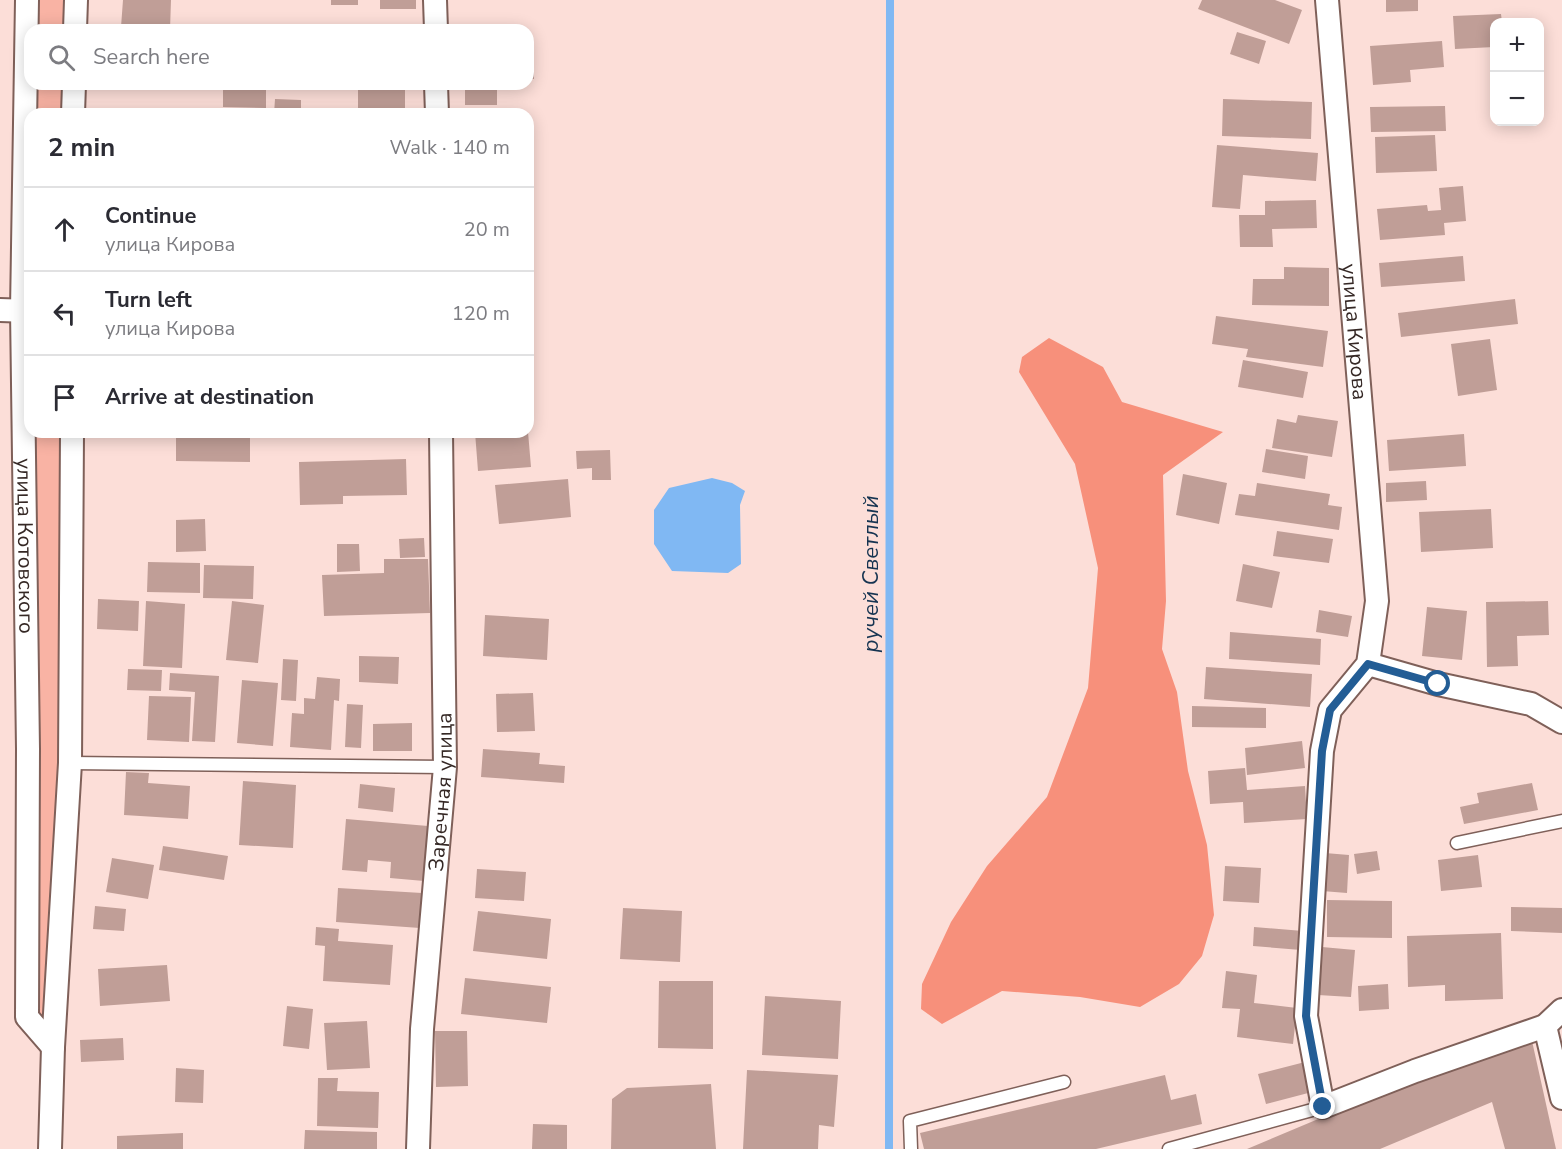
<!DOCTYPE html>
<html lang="en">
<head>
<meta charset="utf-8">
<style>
	body { margin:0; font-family:"Nunito Sans",sans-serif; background:#f2f2f3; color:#2b2b33 }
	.controls { position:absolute; right:18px; top:18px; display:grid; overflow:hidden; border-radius:12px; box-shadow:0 3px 15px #0003 }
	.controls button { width:54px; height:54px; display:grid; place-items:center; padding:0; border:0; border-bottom:2px solid #e1e1e2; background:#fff; color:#2b2b33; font:30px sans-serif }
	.stop { position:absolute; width:18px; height:18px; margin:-14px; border:4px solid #235d95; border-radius:50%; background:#fff }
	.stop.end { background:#235d95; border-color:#fff; box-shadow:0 2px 6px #0008 }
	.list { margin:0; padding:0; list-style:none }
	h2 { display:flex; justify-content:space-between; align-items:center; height:78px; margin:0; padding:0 24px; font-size:26px }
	h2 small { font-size:20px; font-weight:400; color:#7c7c81 }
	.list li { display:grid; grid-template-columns:39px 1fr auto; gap:18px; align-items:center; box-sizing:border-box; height:84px; padding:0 24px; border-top:2px solid #e1e1e2 }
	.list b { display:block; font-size:22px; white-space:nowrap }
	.list p { margin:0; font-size:20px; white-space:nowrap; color:#7c7c81 }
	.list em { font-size:20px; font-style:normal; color:#7c7c81 }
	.icon { flex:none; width:33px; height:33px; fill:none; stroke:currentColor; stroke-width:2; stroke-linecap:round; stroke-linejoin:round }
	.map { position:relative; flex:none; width:1562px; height:1149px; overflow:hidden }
	.search { position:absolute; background:#fff; box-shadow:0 3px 15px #0003; left:24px; top:24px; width:510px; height:66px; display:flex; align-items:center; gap:15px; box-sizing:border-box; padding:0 21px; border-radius:18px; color:#7c7c81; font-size:22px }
	.panel { position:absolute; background:#fff; box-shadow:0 3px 15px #0003; left:24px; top:108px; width:510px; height:330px; border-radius:18px }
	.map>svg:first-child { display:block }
</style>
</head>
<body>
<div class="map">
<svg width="1562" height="1149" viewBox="0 0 1562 1149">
	<rect width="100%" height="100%" fill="#fcded8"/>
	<path fill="#f9b3a4" d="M27 0H76L75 30H30V84H74L73 114H30V432H72L53 1047 27 1017Z"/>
	<path fill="#f7907b" d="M1049 338 1103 367 1122 402 1223 432 1163 475 1166 601 1162 649 1177 692 1188 771 1207 845 1214 915 1202 956 1179 984 1140 1007 1080 997 1002 991 942 1024 921 1009 922 984 951 922 987 866 1047 797 1088 688 1098 568 1075 464 1019 372 1022 357Z"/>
	<path fill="#80b8f3" d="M712 478 732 483 745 491 740 505 741 564 728 573 672 571 654 544V510L669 488Z"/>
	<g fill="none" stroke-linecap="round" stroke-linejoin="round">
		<path stroke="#80b8f3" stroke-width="8" d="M889 1149 890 0"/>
	</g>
	<path fill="#c09e97" d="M123 0H171L170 30 121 27Z
		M331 0H358V5H331Z
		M380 0H416V9H380Z
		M1202 0H1275L1302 10 1289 44 1198 9Z
		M1386 0H1418V11L1386 12Z
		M1501 14 1502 22H1494V47L1455 49 1453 16Z
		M1237 32 1266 41 1259 64 1230 54Z
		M1442 41 1444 67 1410 70 1411 82 1373 85 1370 46Z
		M528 53H534V79H528Z
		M223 84H266V108L223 107Z
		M358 84H405V114H358Z
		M465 86H497V105H465Z
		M275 99 301 100V114H274Z
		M1223 99 1312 102 1311 139 1222 136Z
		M1445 106 1446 131 1371 132 1370 107Z
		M1435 135 1437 171 1376 173 1375 137Z
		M1217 145 1318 153 1316 181 1243 175 1240 209 1212 207Z
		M1463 186 1466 221 1444 223 1445 235 1380 240 1377 209 1427 205 1428 211 1441 210 1439 188Z
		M1316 200 1317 228 1272 229 1273 247H1240L1239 215H1265V201Z
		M1463 256 1465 281 1381 287 1379 263Z
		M1284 267 1329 268V306L1252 305 1253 279H1284Z
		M1515 299 1518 324 1401 337 1398 313Z
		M1216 316 1328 331 1323 367 1246 357 1248 349 1212 344Z
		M1490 339 1497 390 1458 396 1451 344Z
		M1243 360 1308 372 1303 398 1238 387Z
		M1298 415 1338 421 1332 457 1272 448 1277 419 1296 423Z
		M176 432H250V462L176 461Z
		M475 432H528L531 467 478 471Z
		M1464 434 1466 466 1389 471 1387 440Z
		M1266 449 1308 456 1305 479 1262 472Z
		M610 450 611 480H592V468L577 469 576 451Z
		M406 459 407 495 343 496V504L300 505 299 462Z
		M1183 474 1227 483 1219 524 1176 515Z
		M568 479 571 517 499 524 495 485Z
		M1426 481 1427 500 1386 502V483Z
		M1257 483 1330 494 1328 505 1342 507 1339 530 1235 515 1239 494 1255 496Z
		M1491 509 1493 548 1421 552 1419 512Z
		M205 519 206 551 176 552V520Z
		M1277 531 1333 539 1329 563 1273 556Z
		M424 538 425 557 400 558 399 539Z
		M337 544H359L360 571 337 572Z
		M384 559H428L430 613 324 616 322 575 384 573Z
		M148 562 200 563V593L147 592Z
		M1243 564 1280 572 1272 608 1236 601Z
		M204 565 254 566 253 599 203 598Z
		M98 599 139 601 138 631 97 629Z
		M146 601 185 604 182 668 143 666Z
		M232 601 264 605 258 663 226 660Z
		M1548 601 1549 635 1517 636 1518 666 1487 667 1486 602Z
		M1427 607 1467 611 1462 660 1422 656Z
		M1319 610 1352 616 1348 637 1316 632Z
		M485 615 549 619 547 660 483 656Z
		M1230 632 1321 639 1320 665 1229 659Z
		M359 656 399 657 398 684 359 682Z
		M283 659 298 660 296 701 281 700Z
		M1206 667 1312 674 1310 707 1204 699Z
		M128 669 162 670 161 691 127 690Z
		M170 673 219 676 215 742 192 741 195 692 169 690Z
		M317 677 340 679 339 701 334 700 331 750 290 747 292 713 304 714V698L315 699Z
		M242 680 278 683 273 746 237 743Z
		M533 693 535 731 497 732 496 694Z
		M149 696 191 697 189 742 147 740Z
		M347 704 363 705 361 748 345 747Z
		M1192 706 1266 708V728L1192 727Z
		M412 723V751H373V724Z
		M1302 741 1305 768 1247 775 1245 748Z
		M483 749 540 753 539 764 565 766 564 783 481 777Z
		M1245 768 1247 790 1305 786 1307 819 1244 823 1243 802 1210 804 1208 771Z
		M126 772 149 773 148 783 190 786 188 819 124 815Z
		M243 781 296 785 293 848 239 845Z
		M1532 783 1538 810 1464 824 1460 807 1479 803 1477 793Z
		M360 784 395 788 393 812 358 808Z
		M346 819 428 826 424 881 390 878 391 862 368 860 367 872 342 870Z
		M163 846 228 856 224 880 159 870Z
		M1377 851 1380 870 1357 874 1354 854Z
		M1325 853 1349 855 1347 893 1322 891Z
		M1478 855 1482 887 1441 891 1438 860Z
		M112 858 154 865 148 899 106 892Z
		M1225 866 1261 868 1259 903 1223 901Z
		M477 869 526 872 524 901 475 898Z
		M338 888 422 893 420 928 336 922Z
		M1327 900 1392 901V938L1327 937Z
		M95 906 126 909 124 931 93 929Z
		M1511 907 1562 908V933L1511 931Z
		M623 908 682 911 680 962 620 959Z
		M478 911 551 919 547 959 473 951Z
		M316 927 339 929 338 941 393 945 390 985 323 981 325 946 315 945Z
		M1254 927 1303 931 1301 950 1253 946Z
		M1501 933 1503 999 1445 1001V985L1408 987 1407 936Z
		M1322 947 1355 950 1351 997 1318 995Z
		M167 965 170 1001 100 1006 98 969Z
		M1226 971 1257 975 1254 1003 1297 1008 1293 1044 1237 1037 1240 1009 1222 1008Z
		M465 978 551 987 547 1023 461 1014Z
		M659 981H713V1049L658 1048Z
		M1388 984 1389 1009 1359 1011 1358 986Z
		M765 996 841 1001 838 1059 762 1055Z
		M287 1006 313 1009 309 1049 283 1046Z
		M367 1021 370 1068 327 1070 324 1023Z
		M435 1031H467L468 1086 436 1087Z
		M123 1038 124 1060 81 1062 80 1040Z
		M1532 1041 1556 1149H1505L1492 1102 1380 1149H1247L1478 1052Z
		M1305 1062 1312 1092 1266 1104 1258 1074Z
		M176 1068 204 1070 203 1103 175 1102Z
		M747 1070 838 1075 834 1127 819 1125 818 1149H743Z
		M1165 1075 1171 1100 1196 1094 1202 1124 1096 1149H924L920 1133Z
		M318 1078H338L337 1091 379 1092 378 1128 317 1126Z
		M711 1084 716 1149H611L612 1099 627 1088Z
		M533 1124 567 1125V1149H532Z
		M305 1130 377 1132V1149H304Z
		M183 1133V1149H117V1136Z"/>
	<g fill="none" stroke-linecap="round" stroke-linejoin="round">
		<defs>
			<path id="lane" d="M70 763 445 767
				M1457 843 1562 821
				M911 1149 910 1121 1064 1082
				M1169 1149 1323 1107"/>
			<g id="street">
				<path id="s1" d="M27 0 22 310 28 749 27 1017 53 1047"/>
				<path d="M435 0 436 30"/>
				<path id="s2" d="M1327 0 1377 601 1368 664 1330 710 1322 751 1306 1016 1323 1107 1415 1071 1545 1026 1562 1010"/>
				<path d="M75 30 76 0"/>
				<path d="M436 84 437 114"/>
				<path d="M73 114 74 84"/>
				<path d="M0 310 30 311"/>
				<path d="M1368 664 1438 684 1531 704 1562 722"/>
				<path d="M1545 1026 1562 1098"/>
				<path d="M50 1149 53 1047 70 763 72 432"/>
				<path id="s3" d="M418 1149 422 1029 445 767 441 432"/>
			</g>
		</defs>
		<use href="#lane" stroke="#7f6059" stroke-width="15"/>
		<use href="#street" stroke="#7f6059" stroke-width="26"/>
		<use href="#lane" stroke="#fff" stroke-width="12"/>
		<use href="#street" stroke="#fff" stroke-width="22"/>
	</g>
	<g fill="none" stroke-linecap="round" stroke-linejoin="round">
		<path stroke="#235d95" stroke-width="8" d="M1323 1107 1306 1016 1322 751 1330 710 1368 664 1438 684"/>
	</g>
	<g text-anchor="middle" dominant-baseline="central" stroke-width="4.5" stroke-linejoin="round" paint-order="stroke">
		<g font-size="21" fill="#352825" stroke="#fcded8">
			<text stroke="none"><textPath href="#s2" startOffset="333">улица Кирова</textPath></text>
			<text stroke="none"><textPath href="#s1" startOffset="546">улица Котовского</textPath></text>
			<text stroke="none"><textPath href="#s3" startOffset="358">Заречная улица</textPath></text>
		</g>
		<g font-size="22" font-style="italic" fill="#163451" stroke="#fcded8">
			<text transform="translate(871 574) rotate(-90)">ручей Светлый</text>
		</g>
	</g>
</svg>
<div class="controls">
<button>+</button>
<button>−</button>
</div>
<div class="stop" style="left:1438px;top:684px"></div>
<div class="stop end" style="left:1323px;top:1107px"></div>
<div class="search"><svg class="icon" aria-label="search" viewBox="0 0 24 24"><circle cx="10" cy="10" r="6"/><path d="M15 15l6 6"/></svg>Search here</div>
<section class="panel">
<h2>2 min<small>Walk · 140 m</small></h2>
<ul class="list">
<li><svg class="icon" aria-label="ahead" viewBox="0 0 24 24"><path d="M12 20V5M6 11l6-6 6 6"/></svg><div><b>Continue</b><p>улица Кирова</p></div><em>20 m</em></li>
<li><svg class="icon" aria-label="left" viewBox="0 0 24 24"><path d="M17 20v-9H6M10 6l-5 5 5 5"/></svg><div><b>Turn left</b><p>улица Кирова</p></div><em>120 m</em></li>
<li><svg class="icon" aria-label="arrive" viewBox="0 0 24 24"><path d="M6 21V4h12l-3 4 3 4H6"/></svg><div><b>Arrive at destination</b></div></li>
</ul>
</section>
</div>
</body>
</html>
